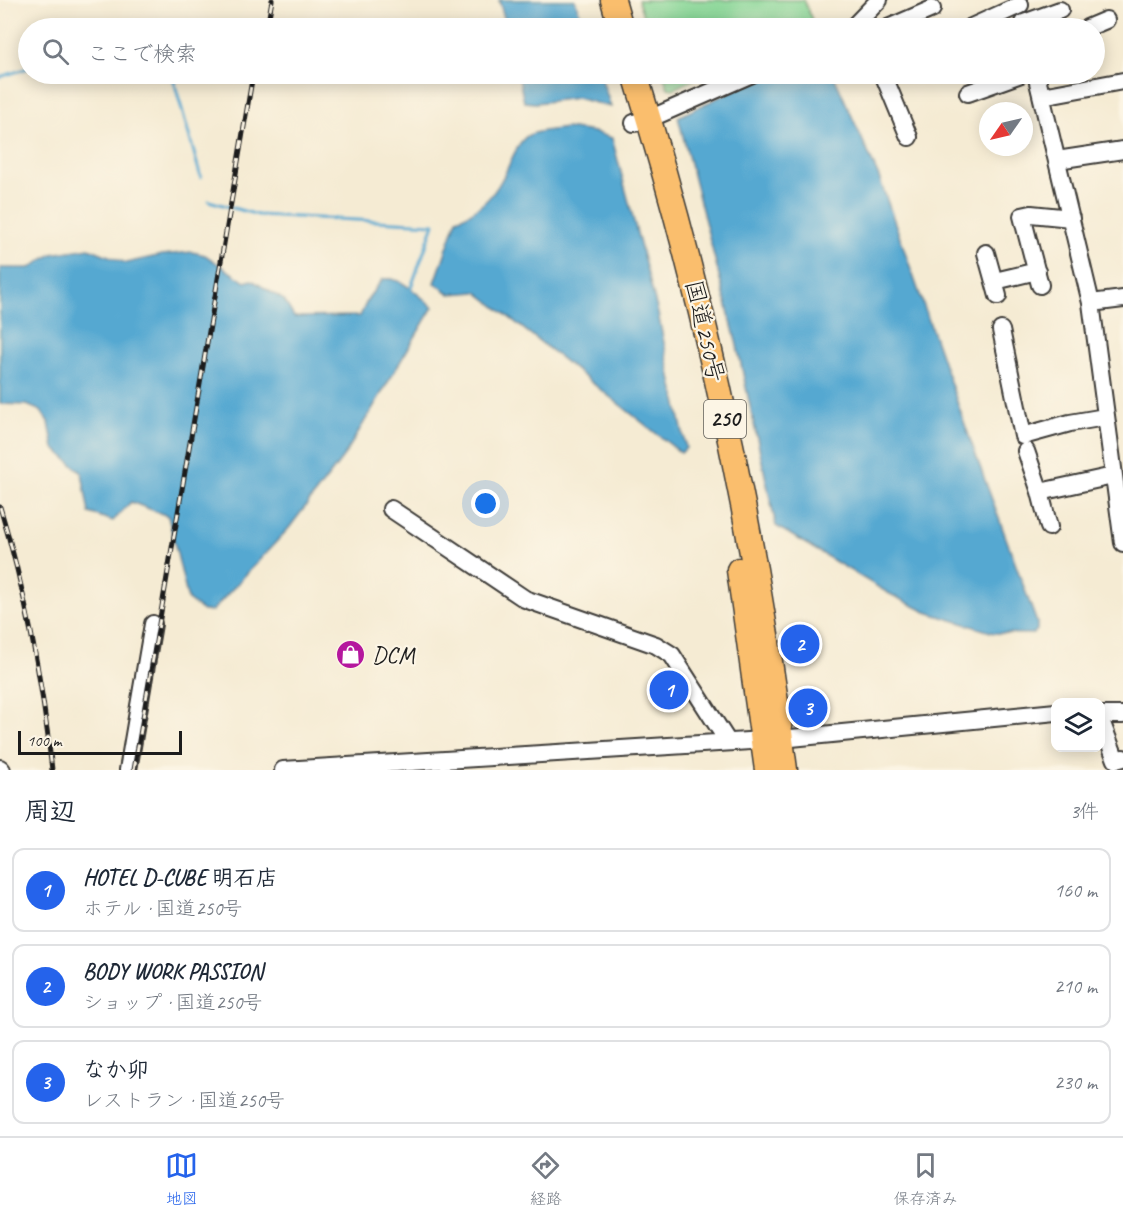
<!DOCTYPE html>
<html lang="ja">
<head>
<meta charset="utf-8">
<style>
	body { margin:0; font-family:Caveat,"Klee One",sans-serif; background:#f6f6f7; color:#1f2937 }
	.controls { position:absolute; right:18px; bottom:18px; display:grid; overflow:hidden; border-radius:12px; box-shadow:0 3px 15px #0003 }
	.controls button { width:54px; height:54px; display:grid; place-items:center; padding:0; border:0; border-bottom:2px solid #e0e1e3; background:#fff; color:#1f2937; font:30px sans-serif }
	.compass { position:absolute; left:979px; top:102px; width:54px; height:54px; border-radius:50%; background:#fff; box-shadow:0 3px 15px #0003; rotate:236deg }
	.scale { position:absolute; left:18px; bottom:15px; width:164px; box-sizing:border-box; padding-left:6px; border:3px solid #1c1c1c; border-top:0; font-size:16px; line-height:21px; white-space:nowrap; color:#1c1c1c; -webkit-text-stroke:4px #fcf5e5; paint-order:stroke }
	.you { position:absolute; left:486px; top:504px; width:21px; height:21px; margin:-15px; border:4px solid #fff; border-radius:50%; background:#1a73e8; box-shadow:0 0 0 9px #1a73e833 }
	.badge { display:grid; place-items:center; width:39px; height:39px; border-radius:50%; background:#2563eb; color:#fff; font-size:20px; font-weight:700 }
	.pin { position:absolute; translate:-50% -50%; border:3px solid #fff; box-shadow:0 2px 6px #0006 }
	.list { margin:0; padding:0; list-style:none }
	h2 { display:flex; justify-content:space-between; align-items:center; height:78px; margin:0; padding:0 24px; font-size:26px }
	h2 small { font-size:20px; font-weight:400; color:#747a83 }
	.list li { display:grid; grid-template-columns:39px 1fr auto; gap:18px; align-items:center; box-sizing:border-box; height:84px; margin:0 12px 12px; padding:0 12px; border:2px solid #e0e1e3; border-radius:12px }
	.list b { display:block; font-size:22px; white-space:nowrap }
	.list p { margin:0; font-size:20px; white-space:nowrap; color:#747a83 }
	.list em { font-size:20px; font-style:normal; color:#747a83 }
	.icon { flex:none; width:33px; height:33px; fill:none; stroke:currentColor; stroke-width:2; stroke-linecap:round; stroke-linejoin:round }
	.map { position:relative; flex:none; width:1123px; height:770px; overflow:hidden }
	.search { position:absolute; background:#fff; box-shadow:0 3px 15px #0003; left:18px; right:18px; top:18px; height:66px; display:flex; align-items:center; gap:15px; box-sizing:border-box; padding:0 21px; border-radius:33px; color:#747a83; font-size:22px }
	.sheet { height:366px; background:#fff }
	nav { display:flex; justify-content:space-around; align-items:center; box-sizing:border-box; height:84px; border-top:2px solid #e0e1e3; background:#fff; font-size:16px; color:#747a83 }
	nav a { display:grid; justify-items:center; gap:3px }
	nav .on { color:#2563eb }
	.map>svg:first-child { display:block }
</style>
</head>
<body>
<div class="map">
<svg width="1123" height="770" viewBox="0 0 1123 770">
	<rect width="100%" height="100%" fill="#fcf5e5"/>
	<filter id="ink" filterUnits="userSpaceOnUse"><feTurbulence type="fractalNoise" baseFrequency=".0167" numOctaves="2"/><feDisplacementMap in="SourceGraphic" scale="12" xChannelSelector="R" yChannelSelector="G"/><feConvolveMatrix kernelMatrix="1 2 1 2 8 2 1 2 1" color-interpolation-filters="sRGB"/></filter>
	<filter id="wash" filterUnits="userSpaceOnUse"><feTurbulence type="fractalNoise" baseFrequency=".008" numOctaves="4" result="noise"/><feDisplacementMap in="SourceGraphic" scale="24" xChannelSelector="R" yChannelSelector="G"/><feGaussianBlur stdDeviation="1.35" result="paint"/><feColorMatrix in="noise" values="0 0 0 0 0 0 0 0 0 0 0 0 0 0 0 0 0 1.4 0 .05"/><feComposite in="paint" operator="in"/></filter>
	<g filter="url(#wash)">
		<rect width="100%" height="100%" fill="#f5ebd3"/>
		<path fill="#85d595" stroke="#507858" stroke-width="1.5" d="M638 0H804L814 25 807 28H647Z
			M663 74H706L673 89 668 88Z"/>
		<path fill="#55a8d1" stroke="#386276" stroke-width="1.5" d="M499 0H575L585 28H507Z
			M518 74H600L611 107 577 98 536 103 524 102Z
			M774 74H833L879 177 970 439 1037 623V630L1033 634 994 633 926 612 888 593 776 526 736 341 678 117 753 81Z
			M566 128 594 132 612 138 657 309 686 448 681 453 477 292 450 294 435 283 457 219C476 212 492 198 502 179 509 168 517 140 529 135 539 130 555 130 566 128Z
			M89 248 126 263 162 255 192 252 205 255 245 282 252 280 284 300 294 317 360 316 369 297 383 279C402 276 419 296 433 307L344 456 289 528 212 611H203L188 600 168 516 131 502 113 521 89 513 82 473 54 448 49 423 41 411 27 405 0 404V268H30L52 254Z"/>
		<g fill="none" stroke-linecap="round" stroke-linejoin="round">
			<path stroke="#55a8d1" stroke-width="3" d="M172 74 201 178
				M0 77 28 68
				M209 201 258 215 434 224 410 290"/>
		</g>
	</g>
	<g filter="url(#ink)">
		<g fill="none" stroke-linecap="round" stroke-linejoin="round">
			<defs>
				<path id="minor" d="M1024 23 1060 10
					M852 28 879 0
					M888 28 932 9
					M969 28 1020 5
					M1087 28 1106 20
					M883 74 909 137
					M1036 74 1091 303 1123 543
					M968 93 1021 74
					M1042 96 1123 81
					M634 123 649 119 752 74
					M1057 160 1123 150
					M986 253 998 296
					M995 281 1037 271
					M1040 285 1022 216 1031 214 1071 218
					M1091 303 1123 299
					M1001 330 1023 436 1070 423 1105 417
					M1026 451 1040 492 1049 527
					M1040 492 1113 476
					M391 509 525 599 656 645 672 655 728 742
					M1100 715H1123
					M1100 718 1116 760 1123 758
					M0 768 2 770
					M128 770 153 624
					M283 770 781 739 1056 712"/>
				<path id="highway" d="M613 0 621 28
					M635 74C705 301 756 534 785 770
					M739 570 767 770"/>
			</defs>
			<use href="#minor" stroke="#3d3b37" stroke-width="20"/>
			<use href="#highway" stroke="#3d3b37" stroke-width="27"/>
			<use href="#minor" stroke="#fff" stroke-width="16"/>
			<use href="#highway" stroke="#fabe6d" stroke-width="24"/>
			<defs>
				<path id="rail" d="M267 28 272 0
					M0 507C26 593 42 680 52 770
					M134 770 253 74"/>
			</defs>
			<use href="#rail" stroke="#1c1c1c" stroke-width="5"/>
			<use href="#rail" stroke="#fcf5e5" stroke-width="3" stroke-dasharray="9" stroke-linecap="butt"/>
		</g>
	</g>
	<defs>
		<symbol id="shop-disc" viewBox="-11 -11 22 22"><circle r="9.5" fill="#b5179e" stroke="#fcf5e5"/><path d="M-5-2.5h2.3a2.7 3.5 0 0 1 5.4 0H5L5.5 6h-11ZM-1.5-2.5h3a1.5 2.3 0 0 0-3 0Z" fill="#fff"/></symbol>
	</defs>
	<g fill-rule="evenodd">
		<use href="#shop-disc" x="334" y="638" width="33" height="33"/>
	</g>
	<g text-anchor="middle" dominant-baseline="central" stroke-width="4.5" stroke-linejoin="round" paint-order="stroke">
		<rect fill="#fcf5e5" stroke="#5f5d58" stroke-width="1.5" x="704" y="400" width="42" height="38" rx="4.5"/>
		<g font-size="22" font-weight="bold" fill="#1c1c1c">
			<text x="725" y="419">250</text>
		</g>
		<g font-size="24" fill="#1c1c1c" stroke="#fcf5e5">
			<text transform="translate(705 331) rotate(77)">国道250号</text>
		</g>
		<g font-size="24" fill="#1c1c1c" stroke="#fcf5e5" text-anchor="start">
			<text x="372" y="655">DCM</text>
		</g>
	</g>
</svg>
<div class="controls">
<button><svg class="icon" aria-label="layers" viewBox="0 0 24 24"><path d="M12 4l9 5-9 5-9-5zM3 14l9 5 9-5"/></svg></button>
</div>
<svg class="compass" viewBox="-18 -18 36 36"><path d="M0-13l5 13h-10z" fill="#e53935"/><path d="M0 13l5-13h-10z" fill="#747a83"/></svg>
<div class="scale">100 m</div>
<div class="you"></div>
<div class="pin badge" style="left:669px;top:690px">1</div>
<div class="pin badge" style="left:800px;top:644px">2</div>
<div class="pin badge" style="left:808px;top:708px">3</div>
<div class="search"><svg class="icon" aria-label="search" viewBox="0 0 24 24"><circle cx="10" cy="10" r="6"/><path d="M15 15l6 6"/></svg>ここで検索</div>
</div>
<section class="sheet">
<h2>周辺<small>3件</small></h2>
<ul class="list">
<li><span class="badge">1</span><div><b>HOTEL D-CUBE 明石店</b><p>ホテル · 国道250号</p></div><em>160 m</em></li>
<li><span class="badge">2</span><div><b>BODY WORK PASSION</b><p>ショップ · 国道250号</p></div><em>210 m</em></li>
<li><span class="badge">3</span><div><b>なか卯</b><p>レストラン · 国道250号</p></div><em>230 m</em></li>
</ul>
</section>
<nav>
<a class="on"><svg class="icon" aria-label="map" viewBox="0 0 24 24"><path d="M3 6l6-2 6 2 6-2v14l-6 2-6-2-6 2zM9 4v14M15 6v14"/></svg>地図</a>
<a><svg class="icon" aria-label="directions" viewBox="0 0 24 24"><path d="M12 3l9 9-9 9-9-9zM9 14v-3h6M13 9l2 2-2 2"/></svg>経路</a>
<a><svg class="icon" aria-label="saved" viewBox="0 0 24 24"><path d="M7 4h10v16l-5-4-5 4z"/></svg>保存済み</a>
</nav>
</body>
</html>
